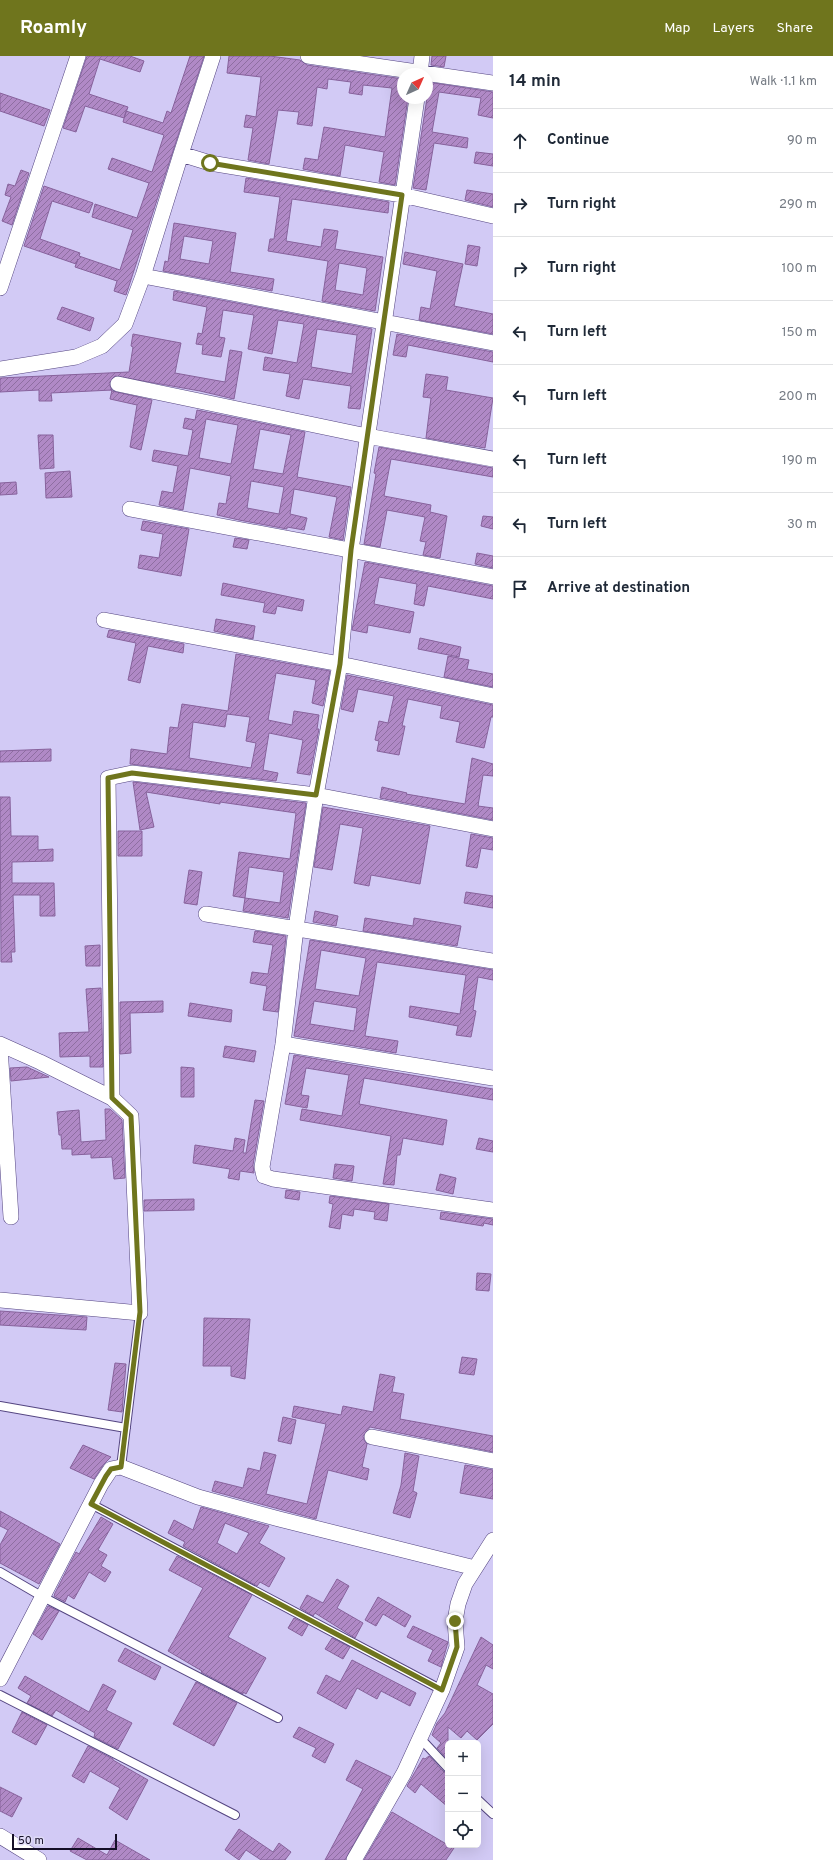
<!DOCTYPE html>
<html lang="en">
<head>
<meta charset="utf-8">
<style>
	body { margin:0; font-family:Overpass,sans-serif; background:#f2f2f3; color:#1f2937 }
	.controls { position:absolute; right:12px; bottom:12px; display:grid; overflow:hidden; border-radius:6px; box-shadow:0 4px 16px #0002 }
	.controls button { width:36px; height:36px; display:grid; place-items:center; padding:0; border:0; border-bottom:1px solid #e0e1e3; background:#fff; color:#1f2937; font:20px sans-serif }
	.compass { position:absolute; left:397px; top:12px; width:36px; height:36px; border-radius:50%; background:#fff; box-shadow:0 4px 16px #0002; rotate:45deg }
	.scale { position:absolute; left:12px; bottom:10px; width:105px; box-sizing:border-box; padding-left:4px; border:2px solid #150f27; border-top:0; font-size:11px; line-height:14px; white-space:nowrap; color:#150f27; -webkit-text-stroke:3px #dedaf6; paint-order:stroke }
	.stop { position:absolute; width:12px; height:12px; margin:-9px; border:3px solid #6f751d; border-radius:50%; background:#fff }
	.stop.end { background:#6f751d; border-color:#fff; box-shadow:0 1px 4px #0008 }
	.list { margin:0; padding:0; list-style:none }
	h2 { display:flex; justify-content:space-between; align-items:center; height:52px; margin:0; padding:0 16px; font-size:17px }
	h2 small { font-size:13px; font-weight:400; color:#747a83 }
	.list li { display:grid; grid-template-columns:26px 1fr auto; gap:12px; align-items:center; box-sizing:border-box; height:64px; padding:0 16px; border-top:1px solid #e0e1e3 }
	.list b { display:block; font-size:15px; white-space:nowrap }
	.list em { font-size:13px; font-style:normal; color:#747a83 }
	.icon { flex:none; width:22px; height:22px; fill:none; stroke:currentColor; stroke-width:2; stroke-linecap:round; stroke-linejoin:round }
	.map { position:relative; flex:none; width:493px; height:1804px; overflow:hidden }
	header { display:flex; align-items:center; gap:24px; box-sizing:border-box; height:56px; padding:0 20px; background:#6f751d; color:#fff }
	header strong { font-size:19px }
	nav { display:flex; gap:22px; margin-inline-start:auto; font-size:14px }
	main { display:flex }
	aside { flex:1; background:#fff }
	.map>svg:first-child { display:block }
</style>
</head>
<body>
<header>
<strong>Roamly</strong>
<nav><a>Map</a><a>Layers</a><a>Share</a></nav>
</header>
<main>
<div class="map">
<svg width="493" height="1804" viewBox="0 0 493 1804">
	<defs>
		<pattern id="building-hatch" width="6" height="6" patternUnits="userSpaceOnUse"><rect width="6" height="6" fill="#b089c6"/><path d="M-1 1l2-2M0 6l6-6M5 7l2-2" fill="none" stroke="#8e6ea1"/></pattern>
	</defs>
	<rect width="100%" height="100%" fill="#d2caf5"/>
	<path fill="url(#building-hatch)" stroke="#87629c" fill-rule="evenodd" d="M87 0H130L144 5 140 16 100 3 89 38 128 51 124 62 85 50 76 76 63 72Z
		M190 0H204L126 239 114 235 117 225 75 211 78 203 76 208 24 190 44 130 93 147 89 157 52 145 40 183 80 197 79 200 120 214 133 174 92 161 95 148 137 162 149 127 108 113 112 102 152 116 164 79 123 66 126 55 163 67 167 55 171 57Z
		M229 0H270L300 4 307 9 403 23V42H408L395 129 379 126 384 96 345 89 340 120 303 113 305 102 318 104 324 71 385 81 392 32 363 29 362 39 349 37 351 26 328 23 327 33 317 31 312 70 297 68 299 56 278 54 269 108 248 104 253 72 244 71 246 59 256 61 261 21 227 17Z
		M432 0H446L444 11 431 9Z
		M427 26 493 36V62L478 59 481 42 439 36 432 76 468 82 467 92 434 87 426 134 413 132 427 42Z
		M0 37 50 54 44 70 0 55Z
		M476 96 493 98V110L474 107Z
		M21 114 29 117 12 169 2 165 11 141 5 139 8 128 15 130Z
		M246 122 389 146 388 157 292 143 286 185 321 191 324 173 332 174 338 175 335 193 383 201 375 255 322 245 328 205 268 195 270 183H274L280 141 244 136ZM339 207 367 212 363 239 335 234Z
		M467 134 493 138V151L465 144Z
		M174 167 236 177 230 216 274 223 272 235 163 215 165 205 168 206ZM184 180 213 185 209 208 180 203Z
		M468 189 480 191 477 210 465 208Z
		M405 196 463 208 454 250 493 258V278L419 264 421 251 430 253 437 215 403 208Z
		M174 235 372 273 360 353 348 352 351 330 303 323 299 343 286 340 290 318 263 314 265 301 297 307 304 268 278 264 272 298 248 293 254 259 223 254 219 281 225 282 221 301 202 298 203 289 196 288 198 277 202 278 207 251 173 244ZM317 273 357 279 352 318 311 311Z
		M62 251 94 262 90 275 57 263Z
		M133 278 181 287 175 317 225 326 230 294 242 296 234 343 200 335 115 320 109 327 112 335 152 344 141 394 130 391 137 349 110 343 112 334 51 337 52 345H39V334L0 336V322L129 316 133 291 131 290Z
		M397 278 493 296V306L408 289 406 301 393 299Z
		M426 318 448 321 446 334 493 342 485 392 426 382 431 342 423 341Z
		M197 354 305 376 297 421 351 431 343 484 329 481 337 441 294 433 290 458 307 462 304 474 287 471V473L239 464 217 459 219 447 226 448 231 420 190 412 183 454 159 449 162 435 173 437 178 410 152 405 154 394 188 400 193 374 183 372 185 362 195 364ZM206 363 238 369 231 408 199 402ZM260 373 291 379 283 418 253 413ZM251 425 284 431 279 458 247 452Z
		M38 379H53L54 412 40 413Z
		M379 391 493 412V421L391 403 384 440 431 449 430 456 447 460 440 502 423 499 426 486 420 485 425 461 387 454 380 491 364 488 376 418 374 417Z
		M70 415 72 441 46 442 45 417Z
		M16 426 17 438 0 439V427Z
		M483 460 493 461V473L481 470Z
		M143 465 189 473 181 520 138 512 140 499 159 502 163 478 141 474Z
		M235 482 249 484 247 493 233 491Z
		M477 497 493 500V512L475 508Z
		M365 506 493 530V543L428 530 424 550 414 548 417 528 379 521 374 548 414 556 410 577 368 569 367 577 352 574Z
		M223 527 304 544 302 555 277 550 275 558 263 556 265 547 221 539Z
		M216 563 255 570 253 583 214 575Z
		M109 574 184 588 183 597 148 590 140 627 128 624 136 587 107 581Z
		M420 582 461 591 459 601 418 593Z
		M236 598 330 615 323 650 312 647 316 624 276 617 268 664 292 669 294 655 319 659 317 673H319L310 719 297 717 303 684 269 677 263 714 278 717 276 725 130 708 131 693 167 698 170 671 178 672 182 648 228 655ZM227 658 250 661 246 685 256 687 251 712 189 702 193 666 225 671Z
		M448 600 469 604 467 613 493 618V631L444 621Z
		M347 619 493 649V661H491L484 692 456 686 460 666 440 662 442 650 408 643 402 670H405L399 699 377 695 379 685 375 684 379 665 388 667 394 640 358 633 353 656 341 653Z
		M51 693V705L0 706V695Z
		M472 702 493 708V720L483 719 478 750 493 752V764L380 742 382 731 407 737 406 738 465 748Z
		M133 726 306 747 288 862 243 855 245 842 233 840 239 796 290 803 296 757 220 746V748L146 736 154 771 140 774ZM249 811 284 816 280 847 245 842Z
		M0 741H10L11 780H38V794L53 793V805L12 806V827H54L55 860H40V839H13L15 896H11L12 906H1Z
		M323 751 430 770 420 828 371 819 369 830 354 827 363 772 340 768 332 814 314 811Z
		M118 775H142V800H118Z
		M471 778 493 782V794L481 792 477 812 466 810Z
		M189 814 202 816 197 849 184 847Z
		M466 836 493 840V852L464 847Z
		M315 855 338 860 336 870 313 866Z
		M365 862 413 870 414 862 461 870 457 890 363 875Z
		M255 875 286 880 278 956 263 954 267 930 250 927 252 916 268 918 273 889 253 886Z
		M310 884 493 914V924L478 921 473 954 476 955 471 981 456 979 458 970 409 961 410 950 460 958 466 919 377 906 365 980 398 985 396 997 294 980ZM321 894 366 902 359 940 315 933ZM314 945 357 952 354 975 310 968Z
		M100 889V910H86L85 890Z
		M101 932 103 1011H90V1000L60 1001 59 977 89 976 86 933Z
		M163 945V956L130 957 131 997 120 998V946Z
		M190 947 232 954 231 966 188 960Z
		M225 990 256 995 254 1006 223 1001Z
		M294 999 493 1033V1044L364 1022 359 1048 447 1064 443 1089 403 1082 400 1099H397L394 1129 383 1128 391 1080 300 1064 302 1053 342 1060 349 1019 306 1012 301 1039 309 1040 307 1052 285 1048Z
		M27 1011 49 1021 11 1025 10 1012Z
		M181 1011 194 1012V1041H181Z
		M255 1044 264 1045 253 1109 254 1117 240 1115 239 1124 228 1122 230 1113 193 1107 195 1089 233 1095 235 1082 245 1084 243 1097H246Z
		M105 1053H110L122 1064 125 1122 114 1123 112 1101 91 1102V1098L72 1099V1093H62L61 1079H59L57 1056 79 1054 81 1086 106 1084Z
		M479 1082 493 1085V1096L476 1093Z
		M335 1108 354 1110 352 1125 333 1122Z
		M440 1118 456 1122 453 1138 436 1134Z
		M286 1134 300 1136 299 1144 285 1142Z
		M330 1140 389 1148 387 1165 374 1163 375 1156 354 1153 353 1160 342 1158 340 1173 329 1171 333 1148 329 1147Z
		M194 1143V1154L144 1155V1144Z
		M441 1156 493 1163V1169L484 1167 483 1170 440 1163Z
		M477 1217 491 1218 489 1235 476 1234Z
		M0 1255 87 1261 86 1274 0 1269Z
		M204 1262 250 1263 245 1323 231 1320V1310H203Z
		M462 1301 477 1303 474 1319 459 1317Z
		M115 1307 126 1308 122 1356 108 1354Z
		M380 1318 395 1321 392 1336 404 1338 400 1363 493 1380V1396L370 1371 363 1380 364 1384 367 1388 362 1411 369 1413 367 1424 328 1414 316 1463 212 1435 215 1425 243 1432 248 1412 260 1415 264 1396 276 1399 266 1438 307 1448 326 1368 292 1361 294 1350 341 1359 343 1350 373 1356Z
		M283 1361 296 1364 291 1388 278 1385Z
		M83 1389 111 1401 104 1408 94 1423 70 1412Z
		M405 1397 419 1400 413 1435 417 1437 410 1462 393 1457 401 1429Z
		M465 1409 493 1414V1443L460 1437Z
		M201 1451 269 1470 259 1487 285 1502 269 1531 260 1526 257 1530 183 1490 185 1486 168 1477 174 1464 193 1474ZM225 1467 249 1477 237 1498 217 1487Z
		M0 1455 60 1488 39 1528 0 1507V1489L8 1474 0 1470Z
		M101 1461 113 1468 98 1494 107 1499 101 1510 111 1516 105 1526 89 1516 74 1543 68 1539 65 1546 54 1540 55 1537 76 1496 79 1498Z
		M177 1500 252 1539 228 1581 266 1602 246 1638 243 1636V1638L201 1616 202 1615 168 1595 203 1532 169 1514Z
		M337 1523 349 1530 337 1552 363 1567 355 1582 315 1557 313 1560 300 1552 307 1539 323 1547Z
		M378 1541 411 1560 405 1571 383 1558 376 1570 365 1564Z
		M48 1550 59 1555 42 1584 33 1578Z
		M294 1562 308 1569 302 1580 288 1572Z
		M413 1570 448 1586 441 1611 428 1605 433 1594 407 1581Z
		M481 1581 493 1589V1613L486 1609 477 1629 493 1638V1668L477 1684 467 1675 461 1682 448 1671V1704L437 1692 441 1687 432 1679 437 1667 445 1657Z
		M332 1582 350 1591 343 1603 325 1593Z
		M125 1592 161 1611 155 1624 118 1605Z
		M352 1604 416 1637 410 1650 381 1635 377 1643 357 1632 346 1653 317 1637 326 1619 340 1626Z
		M25 1620 89 1656 103 1628 116 1635 106 1654 132 1667 118 1693 94 1681 95 1677 56 1654 52 1660 27 1647 31 1640 18 1632Z
		M196 1626 237 1647 214 1690 173 1668Z
		M22 1656 47 1669 36 1689 12 1676Z
		M299 1671 334 1688 325 1707 312 1700 316 1692 293 1681Z
		M88 1690 113 1703V1704L148 1724 127 1764 109 1752 120 1732 90 1715 84 1727 72 1720Z
		M429 1700 444 1716 448 1717V1751L421 1728 415 1737 407 1730 423 1702 425 1703Z
		M356 1704 391 1721 345 1804H325L363 1733 346 1724Z
		M0 1731 22 1742 12 1761 0 1755Z
		M392 1756 448 1789H456L446 1804H364Z
		M239 1773 273 1796 279 1787 291 1796 285 1804H261L246 1794 239 1804 225 1794Z
		M78 1782 107 1799 115 1784 150 1804H87L70 1795Z"/>
	<g fill="none" stroke-linecap="round" stroke-linejoin="round">
		<defs>
			<path id="lane" d="M0 1350 126 1372
				M121 1411 140 1257
				M91 1448 442 1634
				M0 1516 43 1541 278 1662
				M0 1639 235 1759
				M420 1682 448 1712
				M478 1744 493 1758"/>
			<path id="street" d="M213 0 181 98 210 107 402 139 493 160
				M308 0 493 27
				M420 18 422 0
				M417 42 351 494 340 608 316 739 296 872 283 988 262 1111 264 1120 273 1123 493 1154
				M143 220 493 287
				M0 232 78 0
				M0 313 76 301 102 290 125 268 143 220 181 98
				M118 328 367 380 493 403
				M130 453 493 521
				M104 564 340 608 493 640
				M206 858 493 905
				M0 988 40 1006 112 1042 131 1060 140 1257 0 1244
				M283 988 493 1022
				M0 991 11 1161
				M112 1042 108 722 132 717 316 739 493 773
				M372 1381 493 1405
				M0 1623 101 1428 111 1413 121 1411 198 1441 279 1463 475 1512
				M0 1780 39 1804
				M354 1804 404 1717 442 1634 457 1591 455 1565 458 1548 465 1528 493 1484"/>
		</defs>
		<use href="#lane" stroke="#544581" stroke-width="10"/>
		<use href="#street" stroke="#544581" stroke-width="16"/>
		<use href="#lane" stroke="#fff" stroke-width="8"/>
		<use href="#street" stroke="#fff" stroke-width="15"/>
	</g>
	<g fill="none" stroke-linecap="round" stroke-linejoin="round">
		<path stroke="#6f751d" stroke-width="5" d="M210 107 402 139 351 494 340 608 316 739 132 717 108 722 112 1042 131 1060 140 1256 121 1411 111 1413 106 1420 91 1448 442 1634 457 1591 455 1565"/>
	</g>
</svg>
<div class="controls">
<button>+</button>
<button>−</button>
<button><svg class="icon" aria-label="locate" viewBox="0 0 24 24"><circle cx="12" cy="12" r="6"/><path d="M12 2v4M12 18v4M2 12h4M18 12h4"/></svg></button>
</div>
<svg class="compass" viewBox="-18 -18 36 36"><path d="M0-13l5 13h-10z" fill="#e53935"/><path d="M0 13l5-13h-10z" fill="#747a83"/></svg>
<div class="scale">50 m</div>
<div class="stop" style="left:210px;top:107px"></div>
<div class="stop end" style="left:455px;top:1565px"></div>
</div>
<aside>
<h2>14 min<small>Walk · 1.1 km</small></h2>
<ul class="list">
<li><svg class="icon" aria-label="ahead" viewBox="0 0 24 24"><path d="M12 20V5M6 11l6-6 6 6"/></svg><div><b>Continue</b></div><em>90 m</em></li>
<li><svg class="icon" aria-label="right" viewBox="0 0 24 24"><path d="M7 20v-9h11M14 6l5 5-5 5"/></svg><div><b>Turn right</b></div><em>290 m</em></li>
<li><svg class="icon" aria-label="right" viewBox="0 0 24 24"><path d="M7 20v-9h11M14 6l5 5-5 5"/></svg><div><b>Turn right</b></div><em>100 m</em></li>
<li><svg class="icon" aria-label="left" viewBox="0 0 24 24"><path d="M17 20v-9H6M10 6l-5 5 5 5"/></svg><div><b>Turn left</b></div><em>150 m</em></li>
<li><svg class="icon" aria-label="left" viewBox="0 0 24 24"><path d="M17 20v-9H6M10 6l-5 5 5 5"/></svg><div><b>Turn left</b></div><em>200 m</em></li>
<li><svg class="icon" aria-label="left" viewBox="0 0 24 24"><path d="M17 20v-9H6M10 6l-5 5 5 5"/></svg><div><b>Turn left</b></div><em>190 m</em></li>
<li><svg class="icon" aria-label="left" viewBox="0 0 24 24"><path d="M17 20v-9H6M10 6l-5 5 5 5"/></svg><div><b>Turn left</b></div><em>30 m</em></li>
<li><svg class="icon" aria-label="arrive" viewBox="0 0 24 24"><path d="M6 21V4h12l-3 4 3 4H6"/></svg><div><b>Arrive at destination</b></div></li>
</ul>
</aside>
</main>
</body>
</html>
